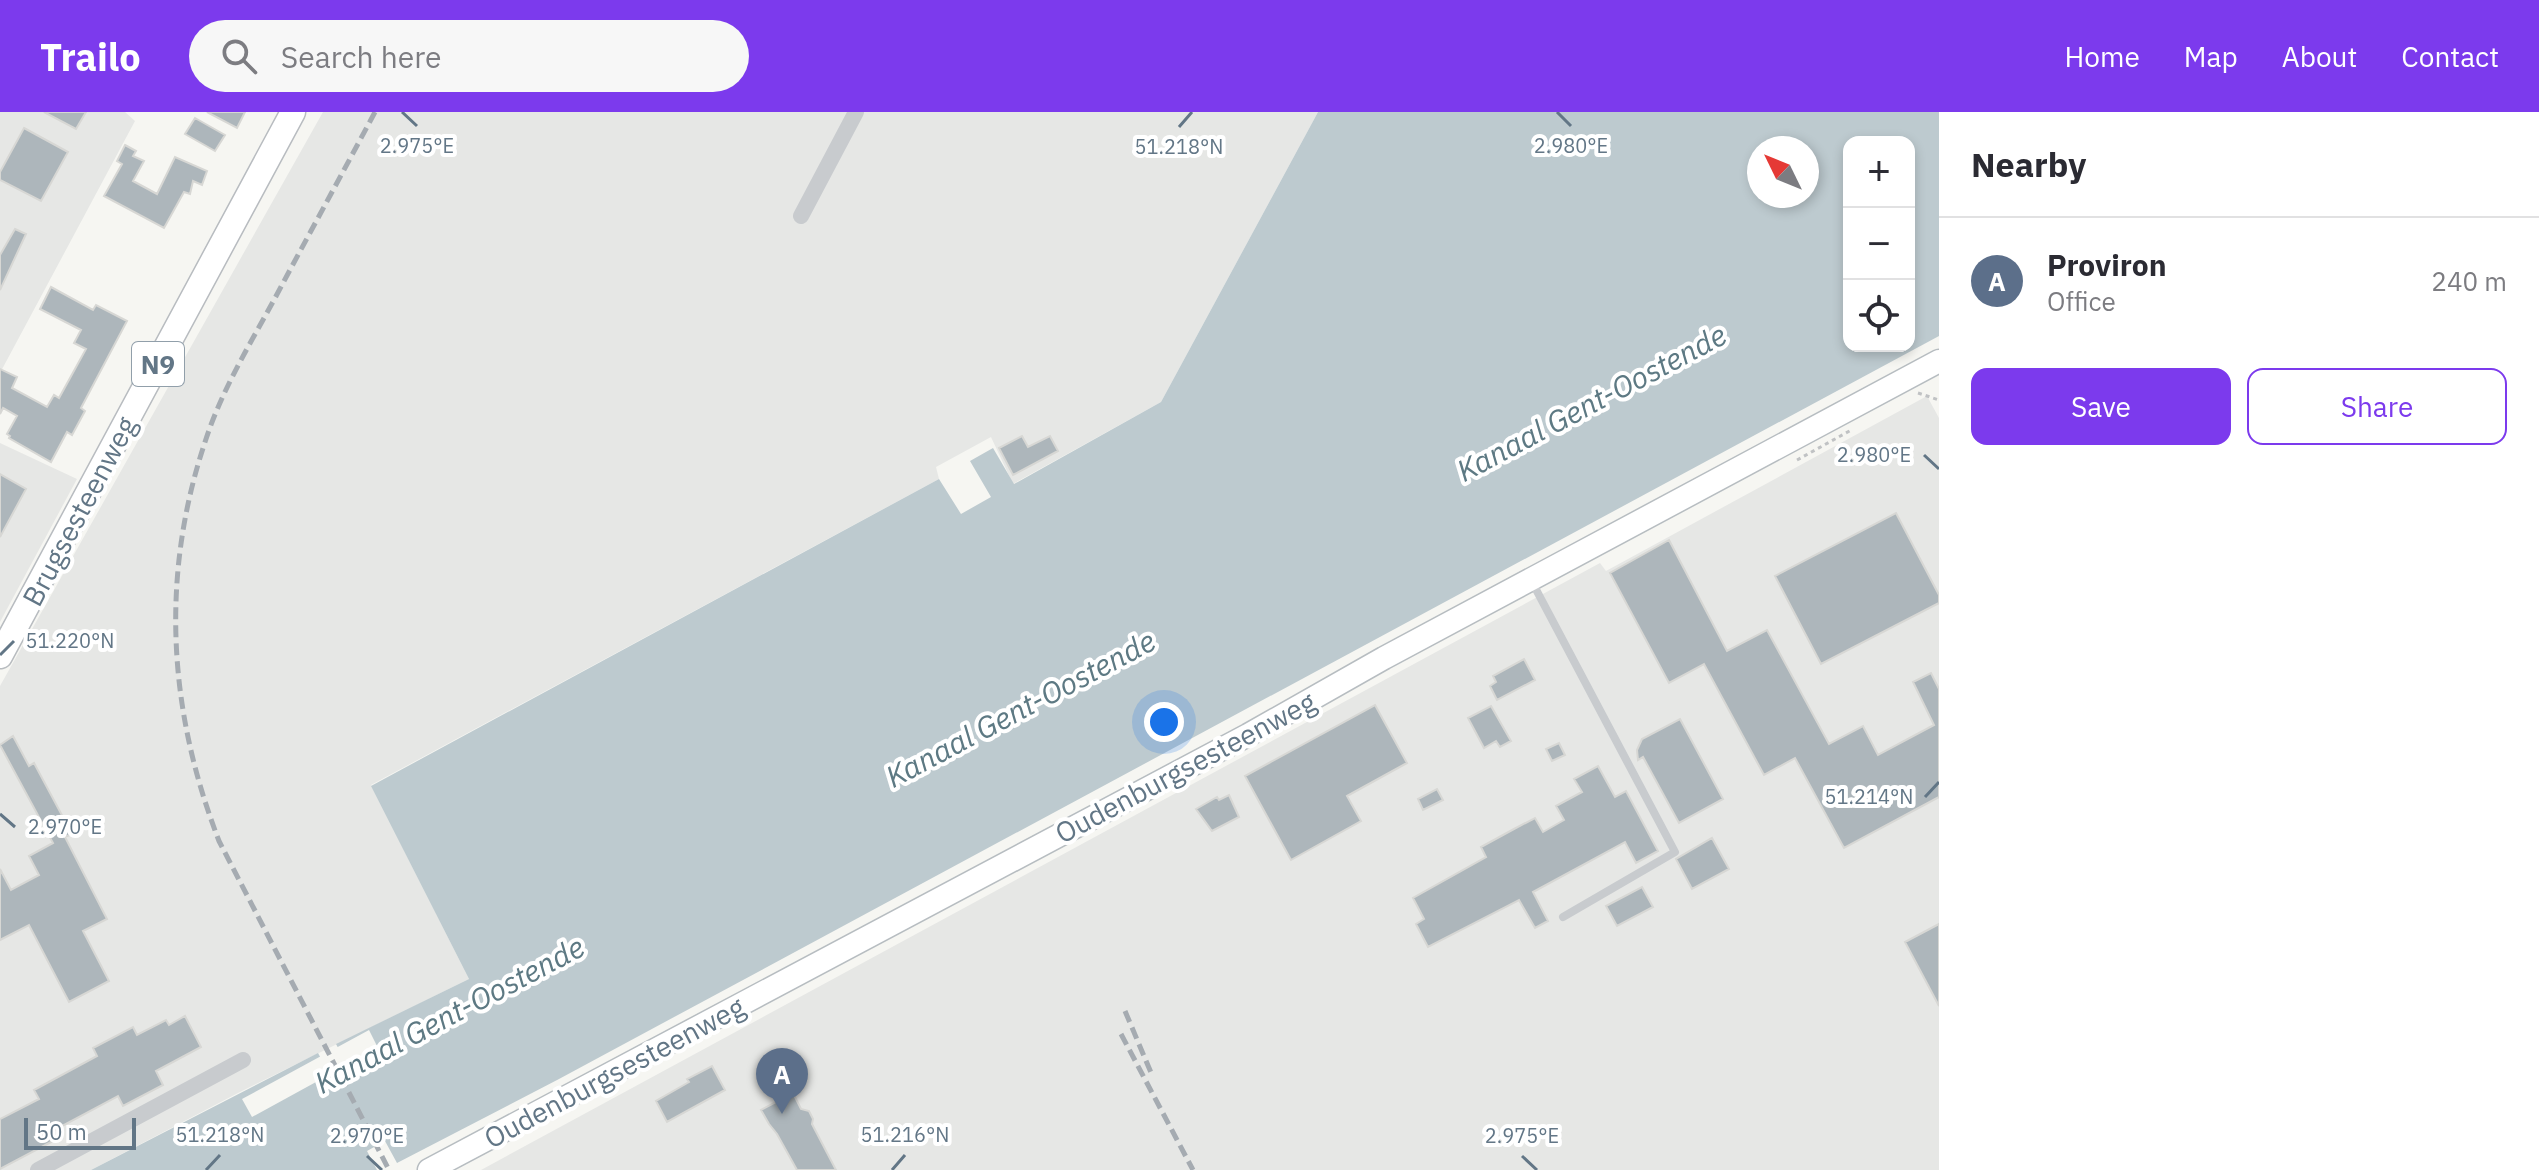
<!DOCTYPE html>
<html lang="en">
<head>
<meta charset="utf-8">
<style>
	body { margin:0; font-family:"IBM Plex Sans",sans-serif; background:#f7f7f7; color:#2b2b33 }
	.controls { position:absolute; right:24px; top:24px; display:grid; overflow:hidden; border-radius:16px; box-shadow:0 4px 12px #0003 }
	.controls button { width:72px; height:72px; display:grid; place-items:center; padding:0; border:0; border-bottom:2px solid #e1e1e2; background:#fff; color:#2b2b33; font:40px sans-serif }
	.compass { position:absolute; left:1747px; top:24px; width:72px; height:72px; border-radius:50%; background:#fff; box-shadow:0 4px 12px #0003; rotate:313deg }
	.scale { position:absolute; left:24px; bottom:20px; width:112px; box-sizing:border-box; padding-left:8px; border:4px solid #627686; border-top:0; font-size:22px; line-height:28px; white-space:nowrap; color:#627686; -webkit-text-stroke:6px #fff; paint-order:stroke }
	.you { position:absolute; left:1164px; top:610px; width:28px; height:28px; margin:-20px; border:6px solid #fff; border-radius:50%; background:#1a73e8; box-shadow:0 0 0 12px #1a73e833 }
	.badge { display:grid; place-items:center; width:52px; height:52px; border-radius:50%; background:#7c3aed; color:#fff; font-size:26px; font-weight:700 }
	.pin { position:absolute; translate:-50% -66px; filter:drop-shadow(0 2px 4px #0008) }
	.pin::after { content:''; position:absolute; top:42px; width:28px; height:24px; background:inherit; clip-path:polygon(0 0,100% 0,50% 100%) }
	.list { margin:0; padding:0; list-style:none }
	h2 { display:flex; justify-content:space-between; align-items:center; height:104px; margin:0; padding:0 32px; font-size:34px }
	h2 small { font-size:26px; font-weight:400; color:#7c7c81 }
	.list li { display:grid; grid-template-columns:52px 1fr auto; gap:24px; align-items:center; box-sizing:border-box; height:128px; padding:0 32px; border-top:2px solid #e1e1e2 }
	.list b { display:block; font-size:30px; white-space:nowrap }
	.list p { margin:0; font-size:26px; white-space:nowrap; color:#7c7c81 }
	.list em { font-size:26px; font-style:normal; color:#7c7c81 }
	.actions { display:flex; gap:16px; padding:24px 32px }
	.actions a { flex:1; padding:18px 0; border:2px solid #7c3aed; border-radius:16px; text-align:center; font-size:28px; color:#7c3aed }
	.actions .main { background:#7c3aed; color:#fff }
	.icon { flex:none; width:44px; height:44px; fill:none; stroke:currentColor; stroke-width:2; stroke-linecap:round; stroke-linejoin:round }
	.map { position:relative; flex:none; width:1939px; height:1058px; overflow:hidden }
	header { display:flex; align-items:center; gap:48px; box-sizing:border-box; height:112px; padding:0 40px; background:#7c3aed; color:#fff }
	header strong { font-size:38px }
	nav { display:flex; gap:44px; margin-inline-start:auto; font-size:28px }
	.search { width:560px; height:72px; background:#f7f7f7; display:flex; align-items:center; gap:20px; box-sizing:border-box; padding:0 28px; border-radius:44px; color:#7c7c81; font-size:30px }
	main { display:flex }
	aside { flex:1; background:#fff }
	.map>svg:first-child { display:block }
</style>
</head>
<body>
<header>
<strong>Trailo</strong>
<div class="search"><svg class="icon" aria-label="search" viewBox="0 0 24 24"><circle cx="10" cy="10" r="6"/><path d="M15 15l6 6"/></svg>Search here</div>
<nav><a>Home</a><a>Map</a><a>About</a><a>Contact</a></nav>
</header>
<main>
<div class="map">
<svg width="1939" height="1058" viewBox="0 0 1939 1058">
	<rect width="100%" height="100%" fill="#f6f6f2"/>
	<path fill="#e6e7e5" d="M0 0H125L135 9 0 261Z
		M323 0H1318L1161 290 1013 372 991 325 936 355 939 367 371 673 469 867 238 981 91 1058H0V574Z
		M1927 284 1939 306V1058H481L1600 451 1606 459Z
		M0 331 77 367 0 510Z"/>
	<path fill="#bdcacf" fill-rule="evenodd" d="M1318 0H1939V224L559 967 397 1051 385 1029 367 1039 377 1058H91L318 941 330 963 348 954 336 932 469 867 371 674 939 367 961 402 991 385 970 349 993 336 1014 372 1161 290ZM1849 30H1909V234H1849ZM1759 36H1807V84H1759Z"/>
	<path fill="#f6f6f2" d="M369 918 378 936 252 1005 242 987 323 943 331 958 343 952 334 937Z"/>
	<path fill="#adb6bb" stroke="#d7d7d4" stroke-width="2" d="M44 0H86L76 17Z
		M207 0H245L237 16Z
		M195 6 225 23 215 39 185 22Z
		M24 16 68 40 41 89 0 68V60Z
		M125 33 136 39 133 44 144 49 133 69 157 82 175 45 207 59 202 73 193 69 190 82 184 80 164 116 104 84 122 52 117 49Z
		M15 117 26 122 0 178V143Z
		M51 175 93 198 96 193 127 209 81 296 85 299 72 323 67 320 51 350 9 326 10 324 7 322 17 304 3 296 0 302V257L17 265 12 276 47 295 54 283 59 286 86 237 74 231 81 218 40 197Z
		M1022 324 1028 335 1050 324 1058 339 1013 363 999 336Z
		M0 362 26 377 0 425Z
		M1896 401 1939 483V491L1821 552 1775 464Z
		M1669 428 1727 539 1767 518 1829 632 1863 614 1878 643 1934 613 1913 570 1931 561 1939 577V685L1844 736 1795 646 1764 663 1704 552 1669 571 1610 461Z
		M1524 547 1535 568 1497 588 1490 574 1496 570 1493 564Z
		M1375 593 1407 651 1347 684 1361 709 1291 748 1245 664Z
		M1491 594 1511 629 1500 635 1496 629 1484 636 1468 606Z
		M1680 607 1723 687 1679 711 1643 645 1638 648 1637 638 1642 627Z
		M13 624 29 654 34 651 72 722 65 725 107 807 83 819 109 869 69 890 29 813 0 828V757L11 778 39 763 29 744 53 731 0 633Z
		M1559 631 1565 643 1552 649 1546 637Z
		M1598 654 1615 685 1626 679 1658 739 1636 751 1625 730 1533 780 1548 809 1535 816 1519 788 1428 835 1416 812 1424 807 1413 786 1486 745 1481 735 1514 717 1535 706 1543 720 1564 708 1556 694 1582 680 1574 667Z
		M1437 677 1443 688 1423 698 1418 687Z
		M1229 683 1239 705 1212 719 1196 697 1217 685 1219 688Z
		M1712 726 1729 757 1692 777 1676 747Z
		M1642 775 1653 795 1617 814 1606 794Z
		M1939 812V894L1905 830Z
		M185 904 201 935 156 959 163 973 123 994 118 984 49 1021 53 1029 0 1057V1007L39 987 34 978 97 944 93 936 133 915 137 923 166 908 169 913Z
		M712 954 725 978 667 1010 656 989 689 970 687 967Z
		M793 981 801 997 809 999 813 1007 812 1012 836 1058H797L777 1022 769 1012 761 998Z"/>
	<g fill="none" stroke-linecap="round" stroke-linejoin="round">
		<defs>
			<path id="secondary" d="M429 1058 1248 623 1384 546 1939 249"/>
			<path id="primary" d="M0 544 293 0"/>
		</defs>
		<use href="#secondary" stroke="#b7bdc1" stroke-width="25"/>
		<use href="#primary" stroke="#b8bcc0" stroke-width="27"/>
		<path stroke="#c0c2c4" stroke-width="3" stroke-dasharray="4 4" stroke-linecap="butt" d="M1918 281 1939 288
			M1797 348 1853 317"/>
		<path stroke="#c8cbce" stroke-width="8" d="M1531 468 1675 740 1563 805"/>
		<path stroke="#c8cbce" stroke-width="16" d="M801 104 856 0
			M38 1058 243 948"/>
		<use href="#secondary" stroke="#fff" stroke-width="22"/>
		<use href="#primary" stroke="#fff" stroke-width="24"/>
		<path stroke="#a5abb1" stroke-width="5" stroke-dasharray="12 6" stroke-linecap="butt" d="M375 0C342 62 308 124 275 186 250 232 222 278 206 327 160 463 168 597 219 729L389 1058
			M1125 899 1152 963
			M1121 922 1193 1058"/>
	</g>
	<path fill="none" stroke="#627686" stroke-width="3" d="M402 0 417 14M1557 0 1571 14M1179 15 1192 0M1924 343 1939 357M0 543 14 529M1925 685 1939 670M0 702 15 715M367 1044 382 1058M1522 1044 1537 1058M206 1058 220 1043M892 1058 905 1043"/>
	<g text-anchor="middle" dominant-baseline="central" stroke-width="8" stroke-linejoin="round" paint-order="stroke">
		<rect fill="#fff" stroke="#919faa" stroke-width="2" x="132" y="230" width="52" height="44" rx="6"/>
		<g font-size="26" font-weight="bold" fill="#627686">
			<text x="158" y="252">N9</text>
		</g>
		<g font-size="28" fill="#627686" stroke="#fff">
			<text transform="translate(79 399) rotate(-62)">Brugsesteenweg</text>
			<text transform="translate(1185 655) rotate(-28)">Oudenburgsesteenweg</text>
			<text transform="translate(614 960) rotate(-28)">Oudenburgsesteenweg</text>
		</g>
		<g font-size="30" font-style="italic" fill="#5d7983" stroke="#fff">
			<text transform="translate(1591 290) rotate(-28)">Kanaal Gent-Oostende</text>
			<text transform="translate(1020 596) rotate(-28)">Kanaal Gent-Oostende</text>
			<text transform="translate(449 902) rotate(-28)">Kanaal Gent-Oostende</text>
		</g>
	</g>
	<g font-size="20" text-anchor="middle" fill="#627686" stroke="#fff" stroke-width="8" stroke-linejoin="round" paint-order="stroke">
		<text x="417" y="41">2.975°E</text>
		<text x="1571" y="41">2.980°E</text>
		<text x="1179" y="42">51.218°N</text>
		<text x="1874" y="350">2.980°E</text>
		<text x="70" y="536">51.220°N</text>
		<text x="1869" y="692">51.214°N</text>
		<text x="65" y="722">2.970°E</text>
		<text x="220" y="1030">51.218°N</text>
		<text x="905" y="1030">51.216°N</text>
		<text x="367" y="1031">2.970°E</text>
		<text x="1522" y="1031">2.975°E</text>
	</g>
</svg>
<div class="controls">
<button>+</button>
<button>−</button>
<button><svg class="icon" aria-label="locate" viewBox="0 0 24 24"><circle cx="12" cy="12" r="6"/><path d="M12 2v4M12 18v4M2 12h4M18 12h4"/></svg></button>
</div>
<svg class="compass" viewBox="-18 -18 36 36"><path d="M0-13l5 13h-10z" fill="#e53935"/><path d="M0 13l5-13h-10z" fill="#7c7c81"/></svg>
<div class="scale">50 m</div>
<div class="you"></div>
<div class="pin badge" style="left:782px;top:1002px;background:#5c6f8a">A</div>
</div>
<aside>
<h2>Nearby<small></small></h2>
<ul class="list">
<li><span class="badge" style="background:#5c6f8a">A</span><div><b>Proviron</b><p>Office</p></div><em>240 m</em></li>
</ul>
<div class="actions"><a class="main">Save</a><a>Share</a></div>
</aside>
</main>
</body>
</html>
